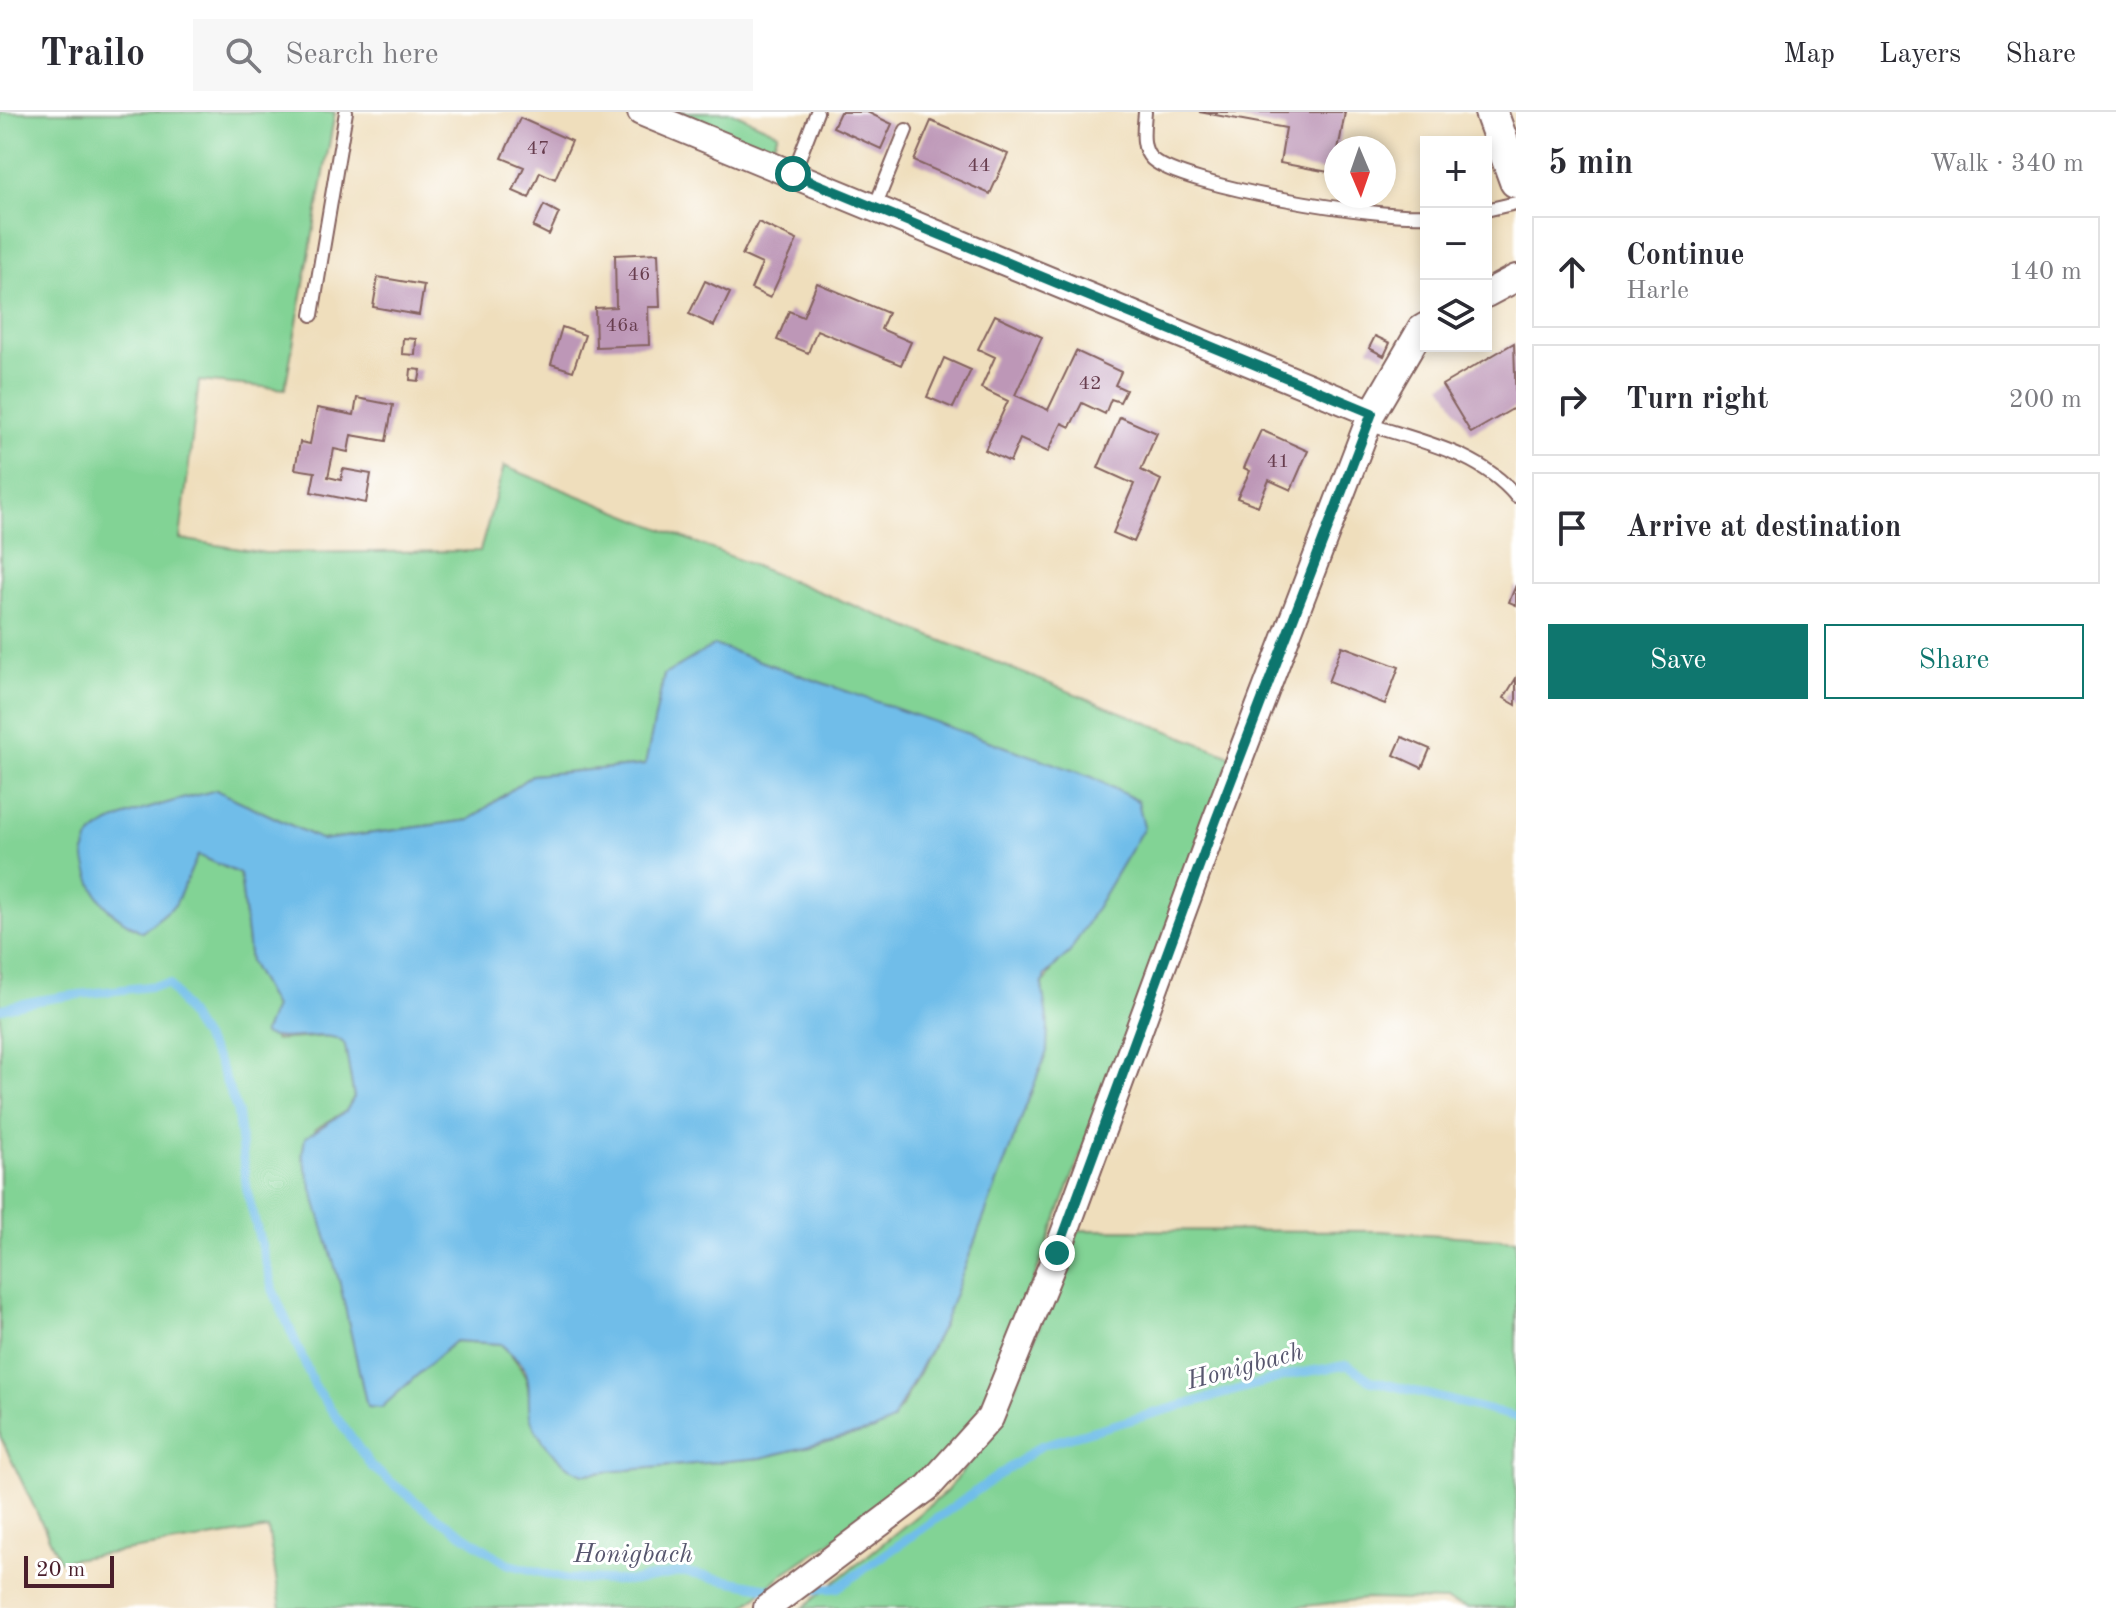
<!DOCTYPE html>
<html lang="en">
<head>
<meta charset="utf-8">
<style>
	body { margin:0; font-family:"Old Standard TT",serif; background:#f7f7f7; color:#2b2b33 }
	.controls { position:absolute; right:24px; top:24px; display:grid; overflow:hidden; border-radius:0px; box-shadow:0 4px 12px #0003 }
	.controls button { width:72px; height:72px; display:grid; place-items:center; padding:0; border:0; border-bottom:2px solid #e1e1e2; background:#fff; color:#2b2b33; font:40px sans-serif }
	.compass { position:absolute; left:1324px; top:24px; width:72px; height:72px; border-radius:50%; background:#fff; box-shadow:0 4px 12px #0003; rotate:178deg }
	.scale { position:absolute; left:24px; bottom:20px; width:90px; box-sizing:border-box; padding-left:8px; border:4px solid #4a1f2b; border-top:0; font-size:22px; line-height:28px; white-space:nowrap; color:#4a1f2b; -webkit-text-stroke:6px #fff; paint-order:stroke }
	.stop { position:absolute; width:24px; height:24px; margin:-18px; border:6px solid #0f766e; border-radius:50%; background:#fff }
	.stop.end { background:#0f766e; border-color:#fff; box-shadow:0 2px 8px #0008 }
	.list { margin:0; padding:0; list-style:none }
	h2 { display:flex; justify-content:space-between; align-items:center; height:104px; margin:0; padding:0 32px; font-size:34px }
	h2 small { font-size:26px; font-weight:400; color:#7c7c81 }
	.list li { display:grid; grid-template-columns:52px 1fr auto; gap:24px; align-items:center; box-sizing:border-box; height:112px; margin:0 16px 16px; padding:0 16px; border:2px solid #e1e1e2; border-radius:0px }
	.list b { display:block; font-size:30px; white-space:nowrap }
	.list p { margin:0; font-size:26px; white-space:nowrap; color:#7c7c81 }
	.list em { font-size:26px; font-style:normal; color:#7c7c81 }
	.actions { display:flex; gap:16px; padding:24px 32px }
	.actions a { flex:1; padding:18px 0; border:2px solid #0f766e; border-radius:0px; text-align:center; font-size:28px; color:#0f766e }
	.actions .main { background:#0f766e; color:#fff }
	.icon { flex:none; width:44px; height:44px; fill:none; stroke:currentColor; stroke-width:2; stroke-linecap:round; stroke-linejoin:round }
	.map { position:relative; flex:none; width:1516px; height:1496px; overflow:hidden }
	header { display:flex; align-items:center; gap:48px; box-sizing:border-box; height:112px; padding:0 40px; background:#fff; border-bottom:2px solid #e1e1e2 }
	header strong { font-size:38px }
	nav { display:flex; gap:44px; margin-inline-start:auto; font-size:28px }
	.search { width:560px; height:72px; background:#f7f7f7; display:flex; align-items:center; gap:20px; box-sizing:border-box; padding:0 28px; border-radius:0px; color:#7c7c81; font-size:30px }
	main { display:flex }
	aside { flex:1; background:#fff }
	.map>svg:first-child { display:block }
</style>
</head>
<body>
<header>
<strong>Trailo</strong>
<div class="search"><svg class="icon" aria-label="search" viewBox="0 0 24 24"><circle cx="10" cy="10" r="6"/><path d="M15 15l6 6"/></svg>Search here</div>
<nav><a>Map</a><a>Layers</a><a>Share</a></nav>
</header>
<main>
<div class="map">
<svg width="1516" height="1496" viewBox="0 0 1516 1496">
	<rect width="100%" height="100%" fill="#fff"/>
	<filter id="ink" filterUnits="userSpaceOnUse"><feTurbulence type="fractalNoise" baseFrequency=".0125" numOctaves="2"/><feDisplacementMap in="SourceGraphic" scale="16" xChannelSelector="R" yChannelSelector="G"/><feConvolveMatrix kernelMatrix="1 2 1 2 8 2 1 2 1" color-interpolation-filters="sRGB"/></filter>
	<filter id="wash" filterUnits="userSpaceOnUse"><feTurbulence type="fractalNoise" baseFrequency=".006" numOctaves="4" result="noise"/><feDisplacementMap in="SourceGraphic" scale="32" xChannelSelector="R" yChannelSelector="G"/><feGaussianBlur stdDeviation="1.8" result="paint"/><feColorMatrix in="noise" values="0 0 0 0 0 0 0 0 0 0 0 0 0 0 0 0 0 1.4 0 .05"/><feComposite in="paint" operator="in"/></filter>
	<g filter="url(#wash)">
		<rect width="100%" height="100%" fill="#efdebc"/>
		<path fill="#82d395" stroke="#667960" stroke-width="2" fill-rule="evenodd" d="M0 0H335L285 277 199 269 180 427 265 441 480 439 504 354 1231 644 986 1294 922 1369 784 1461 743 1496H281L268 1417 60 1449 0 1324ZM664 563 1054 854 1042 874 1047 939 943 1213 901 1296 874 1318 761 1346 583 1362 530 1303C530 1268 526 1257 501 1232L455 1229 381 1295 367 1294 340 1172 315 1017 346 999 354 985 345 933 341 927 331 924 274 928V895L250 850 240 762 198 743 216 678 322 728 469 708 532 663 646 653Z
			M677 0H732L778 21 771 38Z
			M1079 1118 1380 1119 1516 1128V1496H1468L1446 1489 1366 1487 1288 1496H803L946 1380 999 1314Z"/>
		<path fill="#6fbde9" stroke="#5c6e8a" stroke-width="2" d="M714 533 1092 665 1138 689 1144 715 1070 840 1045 863 1042 874 1048 913 1047 939 943 1213 892 1309 874 1318 761 1346 583 1362C563 1355 535 1325 530 1304 527 1288 532 1269 523 1254 518 1246 507 1239 501 1232L455 1229 381 1296 367 1295 340 1172 302 1043 305 1026 346 999 354 985 345 933C333 914 284 933 263 922L274 895 250 850 240 762 198 743 175 793 142 820C116 806 98 793 89 763 85 751 82 739 89 727 101 704 189 686 216 678L322 728 469 708 532 663 645 653 664 563Z"/>
		<g fill="none" stroke-linecap="round" stroke-linejoin="round">
			<path stroke="#6fbde9" stroke-width="9" d="M0 897C55 882 113 880 169 872L218 949 237 998 247 1079 273 1178 315 1275 372 1355 432 1402 508 1452 567 1467 632 1469 683 1460 781 1479
				M804 1478 837 1476 1042 1333 1293 1262 1348 1253 1370 1268 1516 1305"/>
		</g>
		<g id="blocks">
			<path fill="#bd97b7" d="M840 0H867L892 12 881 37 833 15Z
				M1199 0H1345L1334 61 1280 51 1286 16Z
				M520 6 572 29 555 67 540 60 529 86 513 79 524 55 502 46Z
				M931 9 1008 42 990 82 914 49Z
				M544 93 559 101 549 123 533 115Z
				M758 110 797 128 770 186 751 177 762 152 742 143Z
				M658 141 660 195H648L649 233 596 235 595 196 616 195 615 143Z
				M378 165 424 173 419 203 373 195Z
				M705 169 730 181 714 214 689 202Z
				M817 171 888 201 881 217 911 230 901 253 817 218 808 241 777 228 789 199 803 205Z
				M995 203 1042 225 1015 283 1048 298 1076 239 1121 260 1115 273 1126 278 1120 290 1111 287 1105 302 1082 291 1070 315 1062 311 1048 340 1020 327 1010 350 985 338 1008 289 981 276 995 245 978 237Z
				M562 215 585 223 573 259 551 252Z
				M1375 224 1390 231 1384 244 1369 236Z
				M403 226 416 227 415 243 402 242Z
				M1514 231 1516 295 1471 321 1442 273Z
				M944 246 971 258 953 296 927 285Z
				M411 257 421 258 419 269 410 268Z
				M357 286 393 293 386 329 351 323 348 340 334 337 328 365 341 368 343 357 371 362 366 391 311 380 315 360 295 357 300 330 310 332 317 296 354 303Z
				M1120 305 1157 321 1141 358 1161 368 1134 430 1113 421 1134 372 1098 356Z
				M1261 318 1308 339 1291 378 1269 368 1258 394 1237 386 1250 359 1244 356Z
				M1516 473V493L1509 490Z
				M1342 534 1399 555 1385 592 1328 570Z
				M1516 566V593L1504 586Z
				M1402 625 1430 637 1422 656 1394 643Z"/>
		</g>
	</g>
	<g filter="url(#ink)">
		<use href="#blocks" fill-opacity="0" stroke="#84625e" stroke-width="2"/>
		<g fill="none" stroke-linecap="round" stroke-linejoin="round">
			<defs>
				<path id="service" d="M1145 0C1144 15 1140 36 1152 47 1183 75 1381 107 1426 103
					M793 62 817 0
					M874 97 906 18
					M1486 98 1516 91
					M312 203 346 0
					M1368 312C1421 330 1479 340 1516 384"/>
				<path id="minor" d="M641 0 1372 301
					M1486 182 1516 166
					M767 1496 928 1375 990 1306 1057 1141 1216 708 1372 301 1421 217 1426 214"/>
				<path id="tertiary" d="M1491 0 1516 69"/>
			</defs>
			<use href="#service" stroke="#84625e" stroke-width="16"/>
			<use href="#minor" stroke="#84625e" stroke-width="30"/>
			<use href="#tertiary" stroke="#84625e" stroke-width="36"/>
			<use href="#service" stroke="#fff" stroke-width="12"/>
			<use href="#minor" stroke="#fff" stroke-width="26"/>
			<use href="#tertiary" stroke="#fff" stroke-width="32"/>
		</g>
	</g>
	<g fill="none" stroke-linecap="round" stroke-linejoin="round" filter="url(#ink)">
		<path stroke="#0f766e" stroke-width="10" d="M793 62 1372 301 1216 708 1057 1141"/>
	</g>
	<g text-anchor="middle" dominant-baseline="central" stroke-width="6" stroke-linejoin="round" paint-order="stroke">
		<g font-size="20" fill="#673d4e">
			<text x="538" y="37">47</text>
			<text x="979" y="54">44</text>
			<text x="639" y="163">46</text>
			<text x="622" y="214">46a</text>
			<text x="1090" y="272">42</text>
			<text x="1278" y="350">41</text>
		</g>
		<g font-size="26" font-style="italic" fill="#57566e" stroke="#fff">
			<text transform="translate(1245 1255) rotate(-15)">Honigbach</text>
			<text x="633" y="1443">Honigbach</text>
		</g>
	</g>
</svg>
<div class="controls">
<button>+</button>
<button>−</button>
<button><svg class="icon" aria-label="layers" viewBox="0 0 24 24"><path d="M12 4l9 5-9 5-9-5zM3 14l9 5 9-5"/></svg></button>
</div>
<svg class="compass" viewBox="-18 -18 36 36"><path d="M0-13l5 13h-10z" fill="#e53935"/><path d="M0 13l5-13h-10z" fill="#7c7c81"/></svg>
<div class="scale">20 m</div>
<div class="stop" style="left:793px;top:62px"></div>
<div class="stop end" style="left:1057px;top:1141px"></div>
</div>
<aside>
<h2>5 min<small>Walk · 340 m</small></h2>
<ul class="list">
<li><svg class="icon" aria-label="ahead" viewBox="0 0 24 24"><path d="M12 20V5M6 11l6-6 6 6"/></svg><div><b>Continue</b><p>Harle</p></div><em>140 m</em></li>
<li><svg class="icon" aria-label="right" viewBox="0 0 24 24"><path d="M7 20v-9h11M14 6l5 5-5 5"/></svg><div><b>Turn right</b></div><em>200 m</em></li>
<li><svg class="icon" aria-label="arrive" viewBox="0 0 24 24"><path d="M6 21V4h12l-3 4 3 4H6"/></svg><div><b>Arrive at destination</b></div></li>
</ul>
<div class="actions"><a class="main">Save</a><a>Share</a></div>
</aside>
</main>
</body>
</html>
